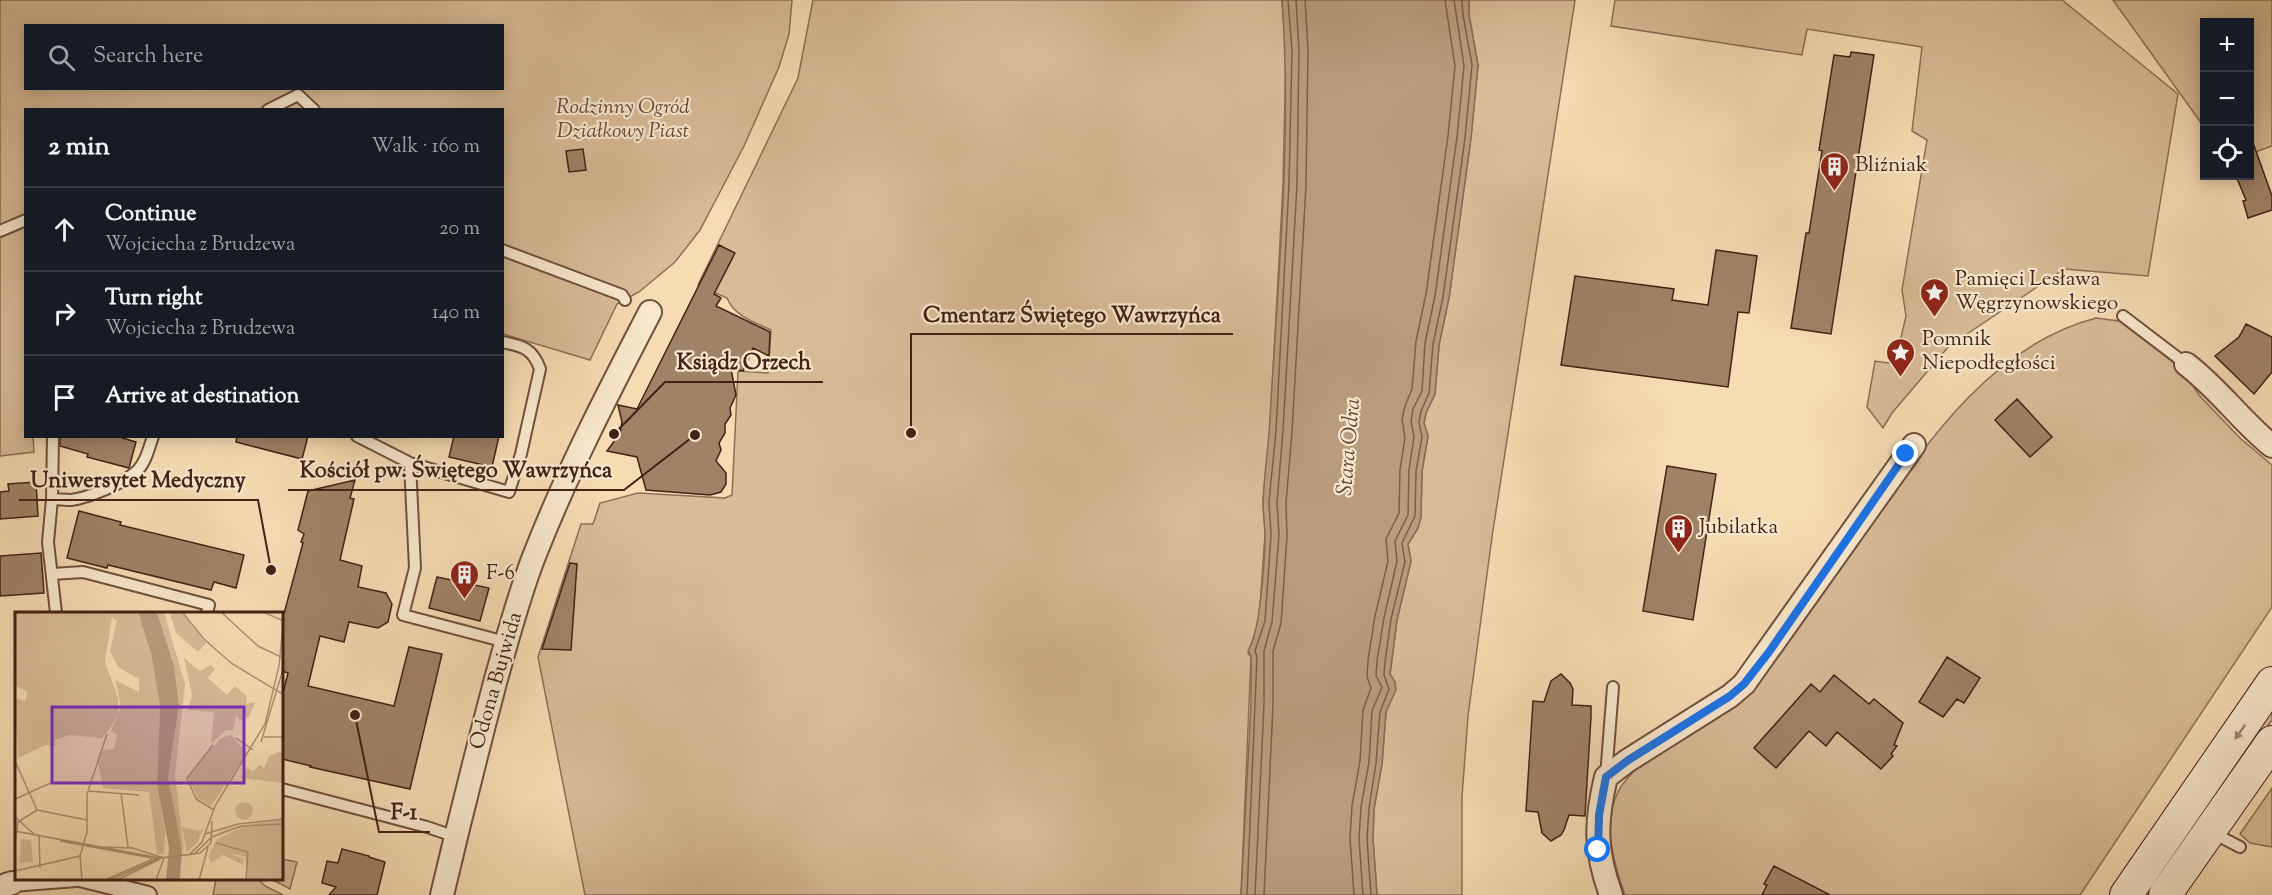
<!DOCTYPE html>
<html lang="en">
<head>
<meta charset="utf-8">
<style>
	body { margin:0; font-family:"Sorts Mill Goudy",serif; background:#242831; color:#f1f3f6 }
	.controls { position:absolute; right:18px; top:18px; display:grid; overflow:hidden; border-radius:0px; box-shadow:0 3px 15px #0003 }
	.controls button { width:54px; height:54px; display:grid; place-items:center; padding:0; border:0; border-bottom:2px solid #363941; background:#171b24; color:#f1f3f6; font:30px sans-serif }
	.stop { position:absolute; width:18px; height:18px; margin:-14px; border:4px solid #1a73e8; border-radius:50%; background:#fff }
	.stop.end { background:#1a73e8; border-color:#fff; box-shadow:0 2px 6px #0008 }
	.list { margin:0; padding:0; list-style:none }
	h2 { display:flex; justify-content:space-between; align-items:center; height:78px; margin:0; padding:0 24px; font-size:26px }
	h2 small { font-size:20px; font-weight:400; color:#9ea1a6 }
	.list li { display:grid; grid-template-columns:39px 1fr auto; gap:18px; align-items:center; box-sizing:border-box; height:84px; padding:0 24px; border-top:2px solid #363941 }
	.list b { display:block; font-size:22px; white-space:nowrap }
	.list p { margin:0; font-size:20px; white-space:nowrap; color:#9ea1a6 }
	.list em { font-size:20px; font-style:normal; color:#9ea1a6 }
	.icon { flex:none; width:33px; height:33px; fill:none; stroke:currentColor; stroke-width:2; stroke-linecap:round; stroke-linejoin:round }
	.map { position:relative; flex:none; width:2272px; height:895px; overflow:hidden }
	.search { position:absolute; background:#171b24; box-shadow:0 3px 15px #0003; left:24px; top:24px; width:480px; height:66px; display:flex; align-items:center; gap:15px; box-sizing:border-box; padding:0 21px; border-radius:0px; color:#9ea1a6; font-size:22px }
	.panel { position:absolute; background:#171b24; box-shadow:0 3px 15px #0003; left:24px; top:108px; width:480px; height:330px; border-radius:0px }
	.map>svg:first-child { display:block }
</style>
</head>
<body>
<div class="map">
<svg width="2272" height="895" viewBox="0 0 2272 895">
	<rect width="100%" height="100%" fill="#f6dcb3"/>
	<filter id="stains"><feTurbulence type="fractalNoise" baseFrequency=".00333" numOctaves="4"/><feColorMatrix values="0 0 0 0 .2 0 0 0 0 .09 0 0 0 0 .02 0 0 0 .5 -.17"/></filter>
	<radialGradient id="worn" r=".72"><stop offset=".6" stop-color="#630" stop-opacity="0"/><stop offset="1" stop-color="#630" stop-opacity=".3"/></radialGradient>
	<path fill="#d8bc98" stroke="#8e6e56" stroke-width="1.5" fill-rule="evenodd" d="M0 0H792L789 34 779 67 744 146 700 230 675 262 639 292 617 304 590 360 503 334 502 110H26V436L33 437 34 452 0 456ZM26 26H502V88H26Z
		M813 0H1282L1286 50 1283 184 1270 431 1263 502 1265 534 1259 621 1248 653 1251 657 1241 895H585L538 657 581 524H593L600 503 638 493 725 498 732 495 738 371 768 373 771 330C754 322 734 316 727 298L698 285 798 78Z
		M1469 0H1575L1492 537 1468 716 1462 797V895H1377L1373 839 1374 809 1382 764 1386 712 1395 682 1390 674 1397 620 1411 561 1408 544 1418 528 1421 517 1422 471 1428 436 1424 423 1426 413 1435 394 1439 345 1449 298 1471 138 1478 65 1469 15Z
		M1615 0H2062L2178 94 2148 276 2064 269 1949 346 1892 413 1883 428 1867 407 1875 361 1895 364 1906 316 1902 290 1927 140 1912 131 1922 47 1807 29 1802 55 1611 26Z
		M2113 0H2272V146L2250 154V22H2204V127Z
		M2096 318 2119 321 2182 369 2199 395 2240 438 2272 465V607L2080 895H1625C1614 865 1602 823 1618 792 1637 754 1705 728 1739 702 1746 697 1753 689 1759 683 1794 633 1829 583 1864 533 1924 447 1989 346 2096 318Z
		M2272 705V720L2150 895H2139Z
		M2272 788V847L2250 843 2240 834Z
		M282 859 297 862 290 889 271 879 282 878Z
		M216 879H258L265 886 283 895H213Z"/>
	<path fill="#b99c7d" stroke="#8a6b53" stroke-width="1.5" d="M1282 0H1469V15L1478 65 1471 138 1449 298 1439 345 1435 394 1426 413 1424 423 1428 436 1422 471 1421 517 1418 528 1408 544 1411 561 1397 620 1390 674 1395 682 1396 690 1386 712 1382 764 1374 809 1373 839 1377 895H1241L1251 704V657L1248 650C1260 636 1265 556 1265 534 1265 524 1263 513 1263 503 1264 474 1269 445 1270 417 1278 278 1292 138 1282 0Z"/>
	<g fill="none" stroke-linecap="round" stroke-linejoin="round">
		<path stroke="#7e5e49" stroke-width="1.5" d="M1247 895 1257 657 1255 651 1265 621 1271 535 1269 502 1276 431 1289 184 1292 50 1288 0
			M1255 895 1264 704V651L1272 622 1279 535 1277 502 1283 431 1297 185 1299 50 1296 0
			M1264 895 1273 705V651L1281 623 1287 536 1286 503 1292 432 1306 185 1308 49 1305 0
			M1354 895 1350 838 1352 806 1360 761 1363 710 1371 688 1367 677 1368 660 1375 616 1388 561 1386 539 1399 513 1400 470 1405 438 1402 419 1405 406 1412 389 1416 341 1426 294 1448 136 1455 66 1445 0
			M1363 895 1359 838 1361 807 1369 762 1372 711 1382 687 1376 676 1377 661 1384 618 1397 561 1395 541 1408 515 1409 470 1414 437 1411 421 1413 409 1422 391 1425 343 1435 296 1457 137 1464 66 1454 0
			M1371 895 1367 839 1369 808 1376 763 1380 712 1389 689 1384 675 1385 662 1391 619 1405 562 1402 543 1415 516 1416 471 1422 437 1419 422 1421 411 1429 393 1433 344 1443 297 1465 138 1472 65 1463 15 1462 0"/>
	</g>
	<path fill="#a08267" stroke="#432115" stroke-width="1.5" d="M1851 52 1874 55 1831 334 1791 328 1806 233H1809L1822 151 1819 150 1834 55 1850 57Z
		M2250 140H2252L2272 196V210L2248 218 2243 201 2246 200 2236 176H2250Z
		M583 149 586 170 569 172 566 151Z
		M719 245 735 253 714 294 721 298 716 306 770 332 769 356 753 348 743 371 731 369 736 395 730 408 731 415 725 424V433L719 443 721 450 716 461 726 473V484L721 492 710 495 646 490 637 457 607 451 620 433 622 422 618 405 637 409Z
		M1716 250 1757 256 1749 313 1738 312 1728 387 1561 365 1575 276 1674 289 1672 300 1708 305Z
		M2246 324 2272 337V372L2254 394 2215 356 2239 337Z
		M2017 399 2052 437 2030 457 1995 420Z
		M60 436H116L136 442 129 468 87 457 88 454 60 446Z
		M237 436H308L302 459 236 442Z
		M454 436H499L492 467 449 457Z
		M1667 466 1716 474 1693 620 1643 611Z
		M355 480 350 498 354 499 340 560 362 566 358 587 386 593 392 604 388 622 378 628 349 622 344 642 320 636 308 686 394 706 409 647 442 654 410 789 310 767 311 766 282 759V697L288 673 282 671V621L303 543 301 542 304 534 298 530 308 491Z
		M36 482 38 516 0 519V492L9 491 8 484Z
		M79 511 121 522 120 525 244 555 236 588 214 582 211 590 108 565 107 568 67 558Z
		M41 553 44 593 0 596V556Z
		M570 563 577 564 571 650 542 649Z
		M437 577 489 588 480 621 429 608Z
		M1947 657 1980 678 1964 703 1957 699 1943 717 1919 702Z
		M1561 674 1570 683 1573 689 1572 705 1591 706V717L1585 816 1569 815 1564 830 1561 835 1551 841 1542 833 1538 812 1526 811 1533 701 1544 702 1551 681Z
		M1834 675 1869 704 1874 699 1903 723 1894 745 1897 746 1891 754 1893 756 1881 769 1837 732 1826 746 1809 731 1776 768 1754 748 1811 684 1820 692Z
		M342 849 369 856V857L385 862 377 895H329L336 887 322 883 327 861 338 863Z
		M1774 866 1830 895H1762L1767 885 1764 884Z"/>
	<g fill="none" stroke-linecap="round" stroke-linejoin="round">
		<defs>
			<path id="service" d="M268 110 298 95 314 110
				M0 231 26 220
				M502 250 622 295 625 300
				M2123 316 2186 364
				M53 436 52 499 48 542 56 613
				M357 436 410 463 415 568 403 615 506 642
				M410 463 509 492 521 454 540 369C533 349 523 346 502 342
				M52 499C58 499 65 500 71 500 88 498 124 483 137 471 146 462 149 448 153 436
				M52 574 83 572 209 605 207 613
				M1606 776 1613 687
				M282 789 427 827 456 837
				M2211 832 2240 847"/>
			<path id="pedestrian" d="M80 878 148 895
				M12 883 76 878"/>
			<path id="minor" d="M2186 364C2218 388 2241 421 2272 446
				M0 887 12 883
				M442 895C459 823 477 751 496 679 508 637 519 594 535 554 568 470 609 391 650 312
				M1611 895C1595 851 1595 823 1606 777L1627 761 1730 696 1744 684 1914 445"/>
			<path id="secondary" d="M2126 895 2272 683
				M2165 895 2272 742"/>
		</defs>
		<use href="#service" stroke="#70503c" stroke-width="14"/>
		<use href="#pedestrian" stroke="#70503c" stroke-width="20"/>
		<use href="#minor" stroke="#70503c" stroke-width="26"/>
		<use href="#secondary" stroke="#432115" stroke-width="34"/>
		<use href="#service" stroke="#f9e8ce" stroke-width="10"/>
		<use href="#pedestrian" stroke="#f9e8ce" stroke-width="16"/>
		<use href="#minor" stroke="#f9e8ce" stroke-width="22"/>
		<use href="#secondary" stroke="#f9e8ce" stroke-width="32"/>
	</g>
	<defs><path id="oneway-solid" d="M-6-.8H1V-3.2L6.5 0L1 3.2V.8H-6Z" transform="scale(1.5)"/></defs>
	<use fill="#9e8472" href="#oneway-solid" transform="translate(2240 732) rotate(125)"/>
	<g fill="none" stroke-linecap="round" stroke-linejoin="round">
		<path stroke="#1a73e8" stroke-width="8" d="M1598 850 1599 815 1606 777 1627 761 1730 696 1744 684 1769 652 1906 454"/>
	</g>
	<defs>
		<symbol id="building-pin" viewBox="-11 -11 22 30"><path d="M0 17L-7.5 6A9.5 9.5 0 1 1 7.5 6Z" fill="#8f2418" stroke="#f9e8ce"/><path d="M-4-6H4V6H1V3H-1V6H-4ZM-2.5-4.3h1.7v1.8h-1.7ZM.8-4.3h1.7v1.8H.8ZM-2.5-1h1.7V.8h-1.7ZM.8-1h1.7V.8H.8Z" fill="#fff"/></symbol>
		<symbol id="sight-pin" viewBox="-11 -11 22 30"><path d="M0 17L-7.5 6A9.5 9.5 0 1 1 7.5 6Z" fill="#8f2418" stroke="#f9e8ce"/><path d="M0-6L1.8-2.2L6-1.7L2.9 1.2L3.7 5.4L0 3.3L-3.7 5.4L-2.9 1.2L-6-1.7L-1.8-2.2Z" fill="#fff"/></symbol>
	</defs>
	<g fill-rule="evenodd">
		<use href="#building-pin" x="1818" y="150" width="33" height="45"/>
		<use href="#sight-pin" x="1918" y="276" width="33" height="45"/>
		<use href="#sight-pin" x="1884" y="336" width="33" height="45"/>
		<use href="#building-pin" x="1662" y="512" width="33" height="45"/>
		<use href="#building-pin" x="448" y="558" width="33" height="45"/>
	</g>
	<g text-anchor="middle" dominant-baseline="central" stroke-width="4.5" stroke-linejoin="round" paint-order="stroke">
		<g font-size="21" font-style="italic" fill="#684836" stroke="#f9e8ce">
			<text x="623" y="108">Rodzinny Ogród<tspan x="623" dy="24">Działkowy Piast</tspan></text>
		</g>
		<g font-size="21" fill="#432115" stroke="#f9e8ce" text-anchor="start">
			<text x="1855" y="166">Bliźniak</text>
			<text x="1955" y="280">Pamięci Lesława<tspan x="1955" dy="24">Węgrzynowskiego</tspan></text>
			<text x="1922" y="340">Pomnik<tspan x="1922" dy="24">Niepodłegłości</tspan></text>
			<text x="1699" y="528">Jubilatka</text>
			<text x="486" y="574">F-6</text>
		</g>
		<g font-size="21" fill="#432115" stroke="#f9e8ce">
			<text transform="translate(497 681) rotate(-74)">Odona Bujwida</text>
		</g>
		<g font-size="22" font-style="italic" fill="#664634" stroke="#f9e8ce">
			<text transform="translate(1350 447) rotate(-85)">Stara Odra</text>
		</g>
	</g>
	<g transform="translate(15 612)">
		<rect width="268" height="268" fill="#f6dcb3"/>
		<path d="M0 0H123L136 42 145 93 142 173 150 219 149 242H142L134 180 88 176 83 151 88 138 99 137 102 123 96 119 106 94 100 68 124 80V67L103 55 95 39 102 9 97 5 90 50 103 86V101L96 115 87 126 54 123 40 128V134L31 133 3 146 0 86 10 89 13 79 0 74ZM142 0H149L170 72 160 163 169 240 157 200 153 166 164 93 159 52ZM166 0 191 31 183 40 161 21 155 1ZM169 46 185 59 196 53 200 57 193 66 212 83 220 74 232 84 231 92 240 90 234 105 225 109 221 104 218 119 211 118 196 132 199 100 173 98 177 83ZM216 123 232 141 196 194 182 186 173 164 206 126ZM268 139V171L226 166 233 156 238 159 245 153 249 156 255 143ZM220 199a9 9 0 1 1 18 0a9 9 0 1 1-18 0ZM268 202V268H232L230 245 212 240 229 247 228 253 208 243 196 251 194 244 201 228 228 214 245 211 223 213 207 221H203L223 213 268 208ZM167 215 185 219 189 215 182 231 172 240ZM6 227 16 228 18 250 5 251Z" fill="#d8bc98"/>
		<path d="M123 0H142L159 53 164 93 153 166 167 237 165 268H151L154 236 142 173 145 93 136 42Z" fill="#b99c7d"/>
		<path fill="none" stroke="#ae9174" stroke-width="1.5" d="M167 0 189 27 216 51 269 83M206 0 243 34 266 45M248 0 269 9M249 125H269M221 126 238 138M246 130 269 54M198 133 172 166 181 187 199 198M0 149 22 198M73 179 124 183M106 181 113 235M0 187 38 170M22 198 72 208M0 205 19 222M0 219 84 235 117 236 149 246 141 268M0 219 145 246 179 242 197 225 226 214 269 212M190 222 223 212 269 207M24 223 25 256M45 229 137 246M201 231 233 240 231 268M0 232 3 210 22 198M65 243 67 268M174 243 187 230 200 194 250 112 264 54 269 2M65 244 72 220V182L92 122M0 259 65 244M90 268 138 247 185 241 196 231 197 209M95 268 145 246M102 268 147 246M184 268 193 235"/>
		<path fill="#7b2cbf" fill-opacity="0.15" stroke="#7b2cbf" stroke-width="3" d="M37 95H229V171H37Z"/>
		<rect width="268" height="268" fill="none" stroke="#432115" stroke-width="3"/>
	</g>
	<path fill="none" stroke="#432115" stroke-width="2" d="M911 433L911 334H1233M614 434L665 382H823M695 435L624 490H288M271 570L258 500H19M355 715L379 832H430"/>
	<g fill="#432115" stroke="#f9e8ce" stroke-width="2">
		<circle cx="911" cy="433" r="6"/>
		<circle cx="614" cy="434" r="6"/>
		<circle cx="695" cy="435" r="6"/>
		<circle cx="271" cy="570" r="6"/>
		<circle cx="355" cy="715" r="6"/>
	</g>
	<g font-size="22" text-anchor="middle" font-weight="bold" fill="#432115" stroke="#f9e8ce" stroke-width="4.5" stroke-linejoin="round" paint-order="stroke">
		<text x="1072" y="322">Cmentarz Świętego Wawrzyńca</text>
		<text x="744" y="369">Ksiądz Orzech</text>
		<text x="456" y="477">Kościół pw. Świętego Wawrzyńca</text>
		<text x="138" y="487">Uniwersytet Medyczny</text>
		<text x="404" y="819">F-1</text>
	</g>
	<rect width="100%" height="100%" filter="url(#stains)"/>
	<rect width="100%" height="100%" fill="url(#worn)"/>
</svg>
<div class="controls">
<button>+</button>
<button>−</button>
<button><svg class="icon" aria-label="locate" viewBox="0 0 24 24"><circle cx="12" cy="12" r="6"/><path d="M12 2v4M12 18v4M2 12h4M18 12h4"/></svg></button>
</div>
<div class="stop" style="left:1598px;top:850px"></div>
<div class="stop end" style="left:1906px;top:454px"></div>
<div class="search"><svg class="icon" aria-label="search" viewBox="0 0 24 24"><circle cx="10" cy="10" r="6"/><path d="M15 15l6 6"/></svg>Search here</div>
<section class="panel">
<h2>2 min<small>Walk · 160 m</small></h2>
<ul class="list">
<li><svg class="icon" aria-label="ahead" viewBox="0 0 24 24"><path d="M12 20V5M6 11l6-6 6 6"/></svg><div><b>Continue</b><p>Wojciecha z Brudzewa</p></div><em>20 m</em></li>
<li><svg class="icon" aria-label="right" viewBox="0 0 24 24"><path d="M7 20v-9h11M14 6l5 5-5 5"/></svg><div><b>Turn right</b><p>Wojciecha z Brudzewa</p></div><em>140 m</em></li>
<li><svg class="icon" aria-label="arrive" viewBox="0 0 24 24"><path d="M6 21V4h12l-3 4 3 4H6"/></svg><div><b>Arrive at destination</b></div></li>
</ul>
</section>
</div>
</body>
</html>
